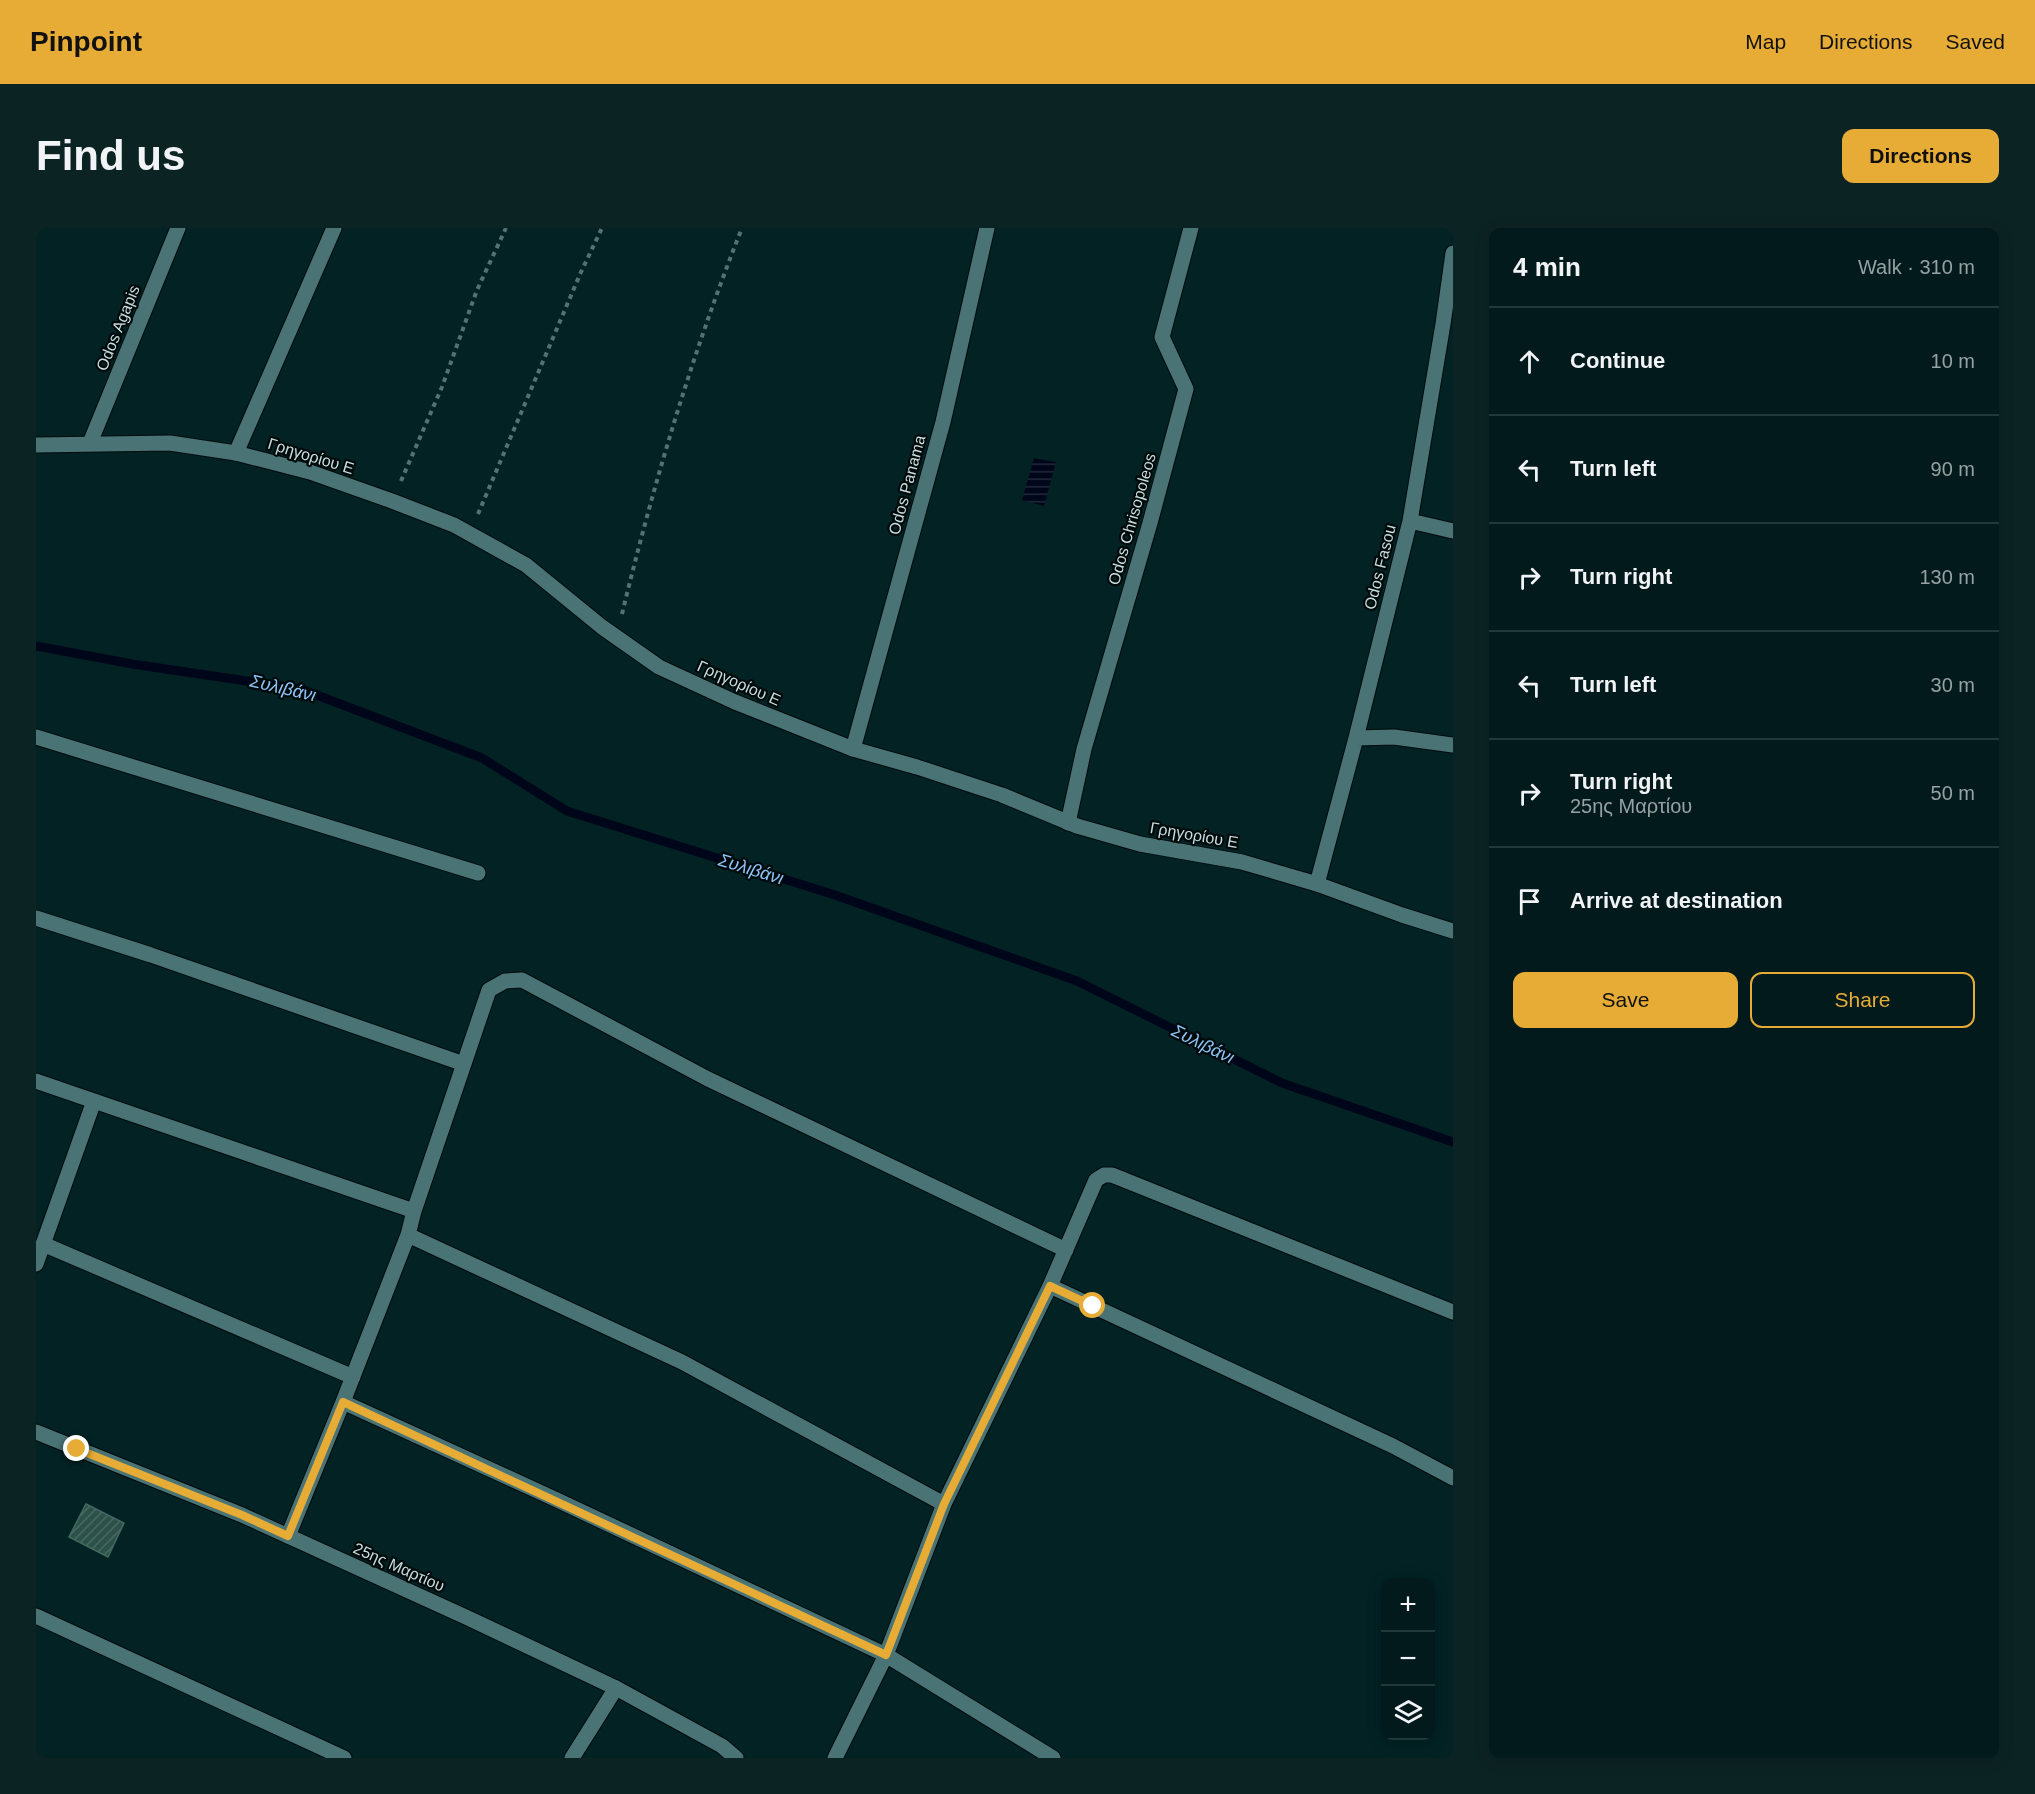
<!DOCTYPE html>
<html lang="en">
<head>
<meta charset="utf-8">
<style>
	body { margin:0; font-family:Helvetica,sans-serif; background:#0c2324; color:#f1f3f6 }
	.controls { position:absolute; right:18px; bottom:18px; display:grid; overflow:hidden; border-radius:12px; box-shadow:0 3px 15px #0003 }
	.controls button { width:54px; height:54px; display:grid; place-items:center; padding:0; border:0; border-bottom:2px solid #23383a; background:#021a1b; color:#f1f3f6; font:30px sans-serif }
	.stop { position:absolute; width:18px; height:18px; margin:-14px; border:4px solid #e6ac36; border-radius:50%; background:#fff }
	.stop.end { background:#e6ac36; border-color:#fff; box-shadow:0 2px 6px #0008 }
	.list { margin:0; padding:0; list-style:none }
	h2 { display:flex; justify-content:space-between; align-items:center; height:78px; margin:0; padding:0 24px; font-size:26px }
	h2 small { font-size:20px; font-weight:400; color:#96a1a3 }
	.list li { display:grid; grid-template-columns:39px 1fr auto; gap:18px; align-items:center; box-sizing:border-box; height:108px; padding:0 24px; border-top:2px solid #23383a }
	.list b { display:block; font-size:22px; white-space:nowrap }
	.list p { margin:0; font-size:20px; white-space:nowrap; color:#96a1a3 }
	.list em { font-size:20px; font-style:normal; color:#96a1a3 }
	.actions { display:flex; gap:12px; padding:18px 24px }
	.actions a { flex:1; padding:14px 0; border:2px solid #e6ac36; border-radius:12px; text-align:center; font-size:21px; color:#e6ac36 }
	.actions .main { background:#e6ac36; color:#111 }
	.icon { flex:none; width:33px; height:33px; fill:none; stroke:currentColor; stroke-width:2; stroke-linecap:round; stroke-linejoin:round }
	.map { position:relative; flex:none; width:1417px; height:1530px; overflow:hidden; border-radius:12px }
	header { display:flex; align-items:center; gap:36px; box-sizing:border-box; height:84px; padding:0 30px; background:#e6ac36; color:#111 }
	header strong { font-size:28px }
	nav { display:flex; gap:33px; margin-inline-start:auto; font-size:21px }
	.intro { display:flex; align-items:center; justify-content:space-between; box-sizing:border-box; height:144px; padding:0 36px }
	h1 { margin:0; font-size:42px }
	.button { padding:15px 27px; border-radius:12px; background:#e6ac36; color:#111; font-size:21px; font-weight:700 }
	main { display:flex; gap:36px; padding:0 36px }
	aside { flex:1; background:#021a1b; border-radius:12px; box-shadow:0 3px 15px #0003 }
	.map>svg:first-child { display:block }
</style>
</head>
<body>
<header>
<strong>Pinpoint</strong>
<nav><a>Map</a><a>Directions</a><a>Saved</a></nav>
</header>
<div class="intro"><h1>Find us</h1><a class="button">Directions</a></div>
<main>
<div class="map">
<svg width="1417" height="1530" viewBox="0 0 1417 1530">
	<defs>
		<pattern id="water-rules" width="6" height="5" patternUnits="userSpaceOnUse" patternTransform="scale(1.5)"><rect width="6" height="5" fill="#00061a"/><path d="M0 2.5h6" fill="none" stroke="#242a3b"/></pattern>
		<pattern id="building-hatch" width="6" height="6" patternUnits="userSpaceOnUse" patternTransform="scale(1.5)"><rect width="6" height="6" fill="#2b5148"/><path d="M-1 1l2-2M0 6l6-6M5 7l2-2" fill="none" stroke="#486a62"/></pattern>
	</defs>
	<rect width="100%" height="100%" fill="#022224"/>
	<path fill="url(#water-rules)" d="M998 230 1020 234 1008 278 986 272Z"/>
	<g fill="none" stroke-linecap="round" stroke-linejoin="round">
		<path stroke="#00061a" stroke-width="9" d="M0 418 96 436 265 461 446 530 531 583 799 667 1041 753 1246 855 1417 914"/>
	</g>
	<path fill="url(#building-hatch)" stroke="#446a60" stroke-width="1.5" d="M50 1276 88 1295 72 1329 33 1309Z"/>
	<g fill="none" stroke-linecap="round" stroke-linejoin="round">
		<defs>
			<path id="minor" d="M54 215 142 0
				M200 225 298 0
				M1374 293 1417 303
				M0 509 442 645
				M1320 510 1358 509 1417 517
				M817 521 907 194 951 0
				M1032 595 1048 521 1114 295 1150 161 1126 109 1155 0
				M1281 656 1320 510 1374 293 1407 96 1417 25
				M0 690 115 727 428 836
				M0 853 378 983
				M372 1007 646 1134 908 1276
				M7 1016 317 1149
				M0 1036 58 873
				M1014 1058 1357 1218 1417 1250
				M307 1174 521 1272 850 1427 1017 1530
				M252 1308 307 1174 372 1007 378 983 453 762 469 753 486 752 672 851 1030 1022
				M0 1388 308 1530
				M536 1530 580 1460
				M799 1530 850 1427 908 1276 1014 1058 1060 952 1068 947H1076L1417 1084"/>
			<path id="tertiary" d="M0 217 134 215 200 225 274 244 356 273 418 297 490 337 566 399 623 439 699 474 817 521 881 539 966 567 1041 598 1104 616 1206 634 1281 656 1366 687 1417 703
				M0 1204 206 1287 432 1390 580 1460 686 1518 700 1530"/>
		</defs>
		<use href="#minor" stroke="#000b0c" stroke-width="17"/>
		<use href="#tertiary" stroke="#000b0c" stroke-width="17"/>
		<path stroke="#567173" stroke-width="4" stroke-dasharray="4.5 4.5" stroke-linecap="butt" d="M365 253 406 159 441 62 470 0
			M442 286 545 44 566 0
			M586 386C618 254 656 126 706 0"/>
		<use href="#minor" stroke="#497375" stroke-width="15"/>
		<use href="#tertiary" stroke="#497375" stroke-width="15"/>
	</g>
	<g fill="none" stroke-linecap="round" stroke-linejoin="round">
		<path stroke="#e6ac36" stroke-width="8" d="M41 1221 206 1287 252 1308 307 1174 850 1427 908 1276 1014 1058 1057 1078"/>
	</g>
	<g text-anchor="middle" dominant-baseline="central" stroke-width="4.5" stroke-linejoin="round" paint-order="stroke">
		<g font-size="16" fill="#c7ddde" stroke="#000a0b">
			<text transform="translate(82 100) rotate(-68)">Odos Agapis</text>
			<text transform="translate(275 228) rotate(17)">Γρηγορίου Ε</text>
			<text transform="translate(871 257) rotate(-75)">Odos Panama</text>
			<text transform="translate(1096 291) rotate(-74)">Odos Chrisopoleos</text>
			<text transform="translate(1344 339) rotate(-76)">Odos Fasou</text>
			<text transform="translate(703 455) rotate(24)">Γρηγορίου Ε</text>
			<text transform="translate(1158 607) rotate(10)">Γρηγορίου Ε</text>
			<text transform="translate(363 1339) rotate(24)">25ης Μαρτίου</text>
		</g>
		<g font-size="18" font-style="italic" fill="#8cc4f9" stroke="#000a0b">
			<text transform="translate(247 460) rotate(13)">Συλιβάνι</text>
			<text transform="translate(715 641) rotate(17)">Συλιβάνι</text>
			<text transform="translate(1167 816) rotate(26)">Συλιβάνι</text>
		</g>
	</g>
</svg>
<div class="controls">
<button>+</button>
<button>−</button>
<button><svg class="icon" aria-label="layers" viewBox="0 0 24 24"><path d="M12 4l9 5-9 5-9-5zM3 14l9 5 9-5"/></svg></button>
</div>
<div class="stop" style="left:1057px;top:1078px"></div>
<div class="stop end" style="left:41px;top:1221px"></div>
</div>
<aside>
<h2>4 min<small>Walk · 310 m</small></h2>
<ul class="list">
<li><svg class="icon" aria-label="ahead" viewBox="0 0 24 24"><path d="M12 20V5M6 11l6-6 6 6"/></svg><div><b>Continue</b></div><em>10 m</em></li>
<li><svg class="icon" aria-label="left" viewBox="0 0 24 24"><path d="M17 20v-9H6M10 6l-5 5 5 5"/></svg><div><b>Turn left</b></div><em>90 m</em></li>
<li><svg class="icon" aria-label="right" viewBox="0 0 24 24"><path d="M7 20v-9h11M14 6l5 5-5 5"/></svg><div><b>Turn right</b></div><em>130 m</em></li>
<li><svg class="icon" aria-label="left" viewBox="0 0 24 24"><path d="M17 20v-9H6M10 6l-5 5 5 5"/></svg><div><b>Turn left</b></div><em>30 m</em></li>
<li><svg class="icon" aria-label="right" viewBox="0 0 24 24"><path d="M7 20v-9h11M14 6l5 5-5 5"/></svg><div><b>Turn right</b><p>25ης Μαρτίου</p></div><em>50 m</em></li>
<li><svg class="icon" aria-label="arrive" viewBox="0 0 24 24"><path d="M6 21V4h12l-3 4 3 4H6"/></svg><div><b>Arrive at destination</b></div></li>
</ul>
<div class="actions"><a class="main">Save</a><a>Share</a></div>
</aside>
</main>
</body>
</html>
